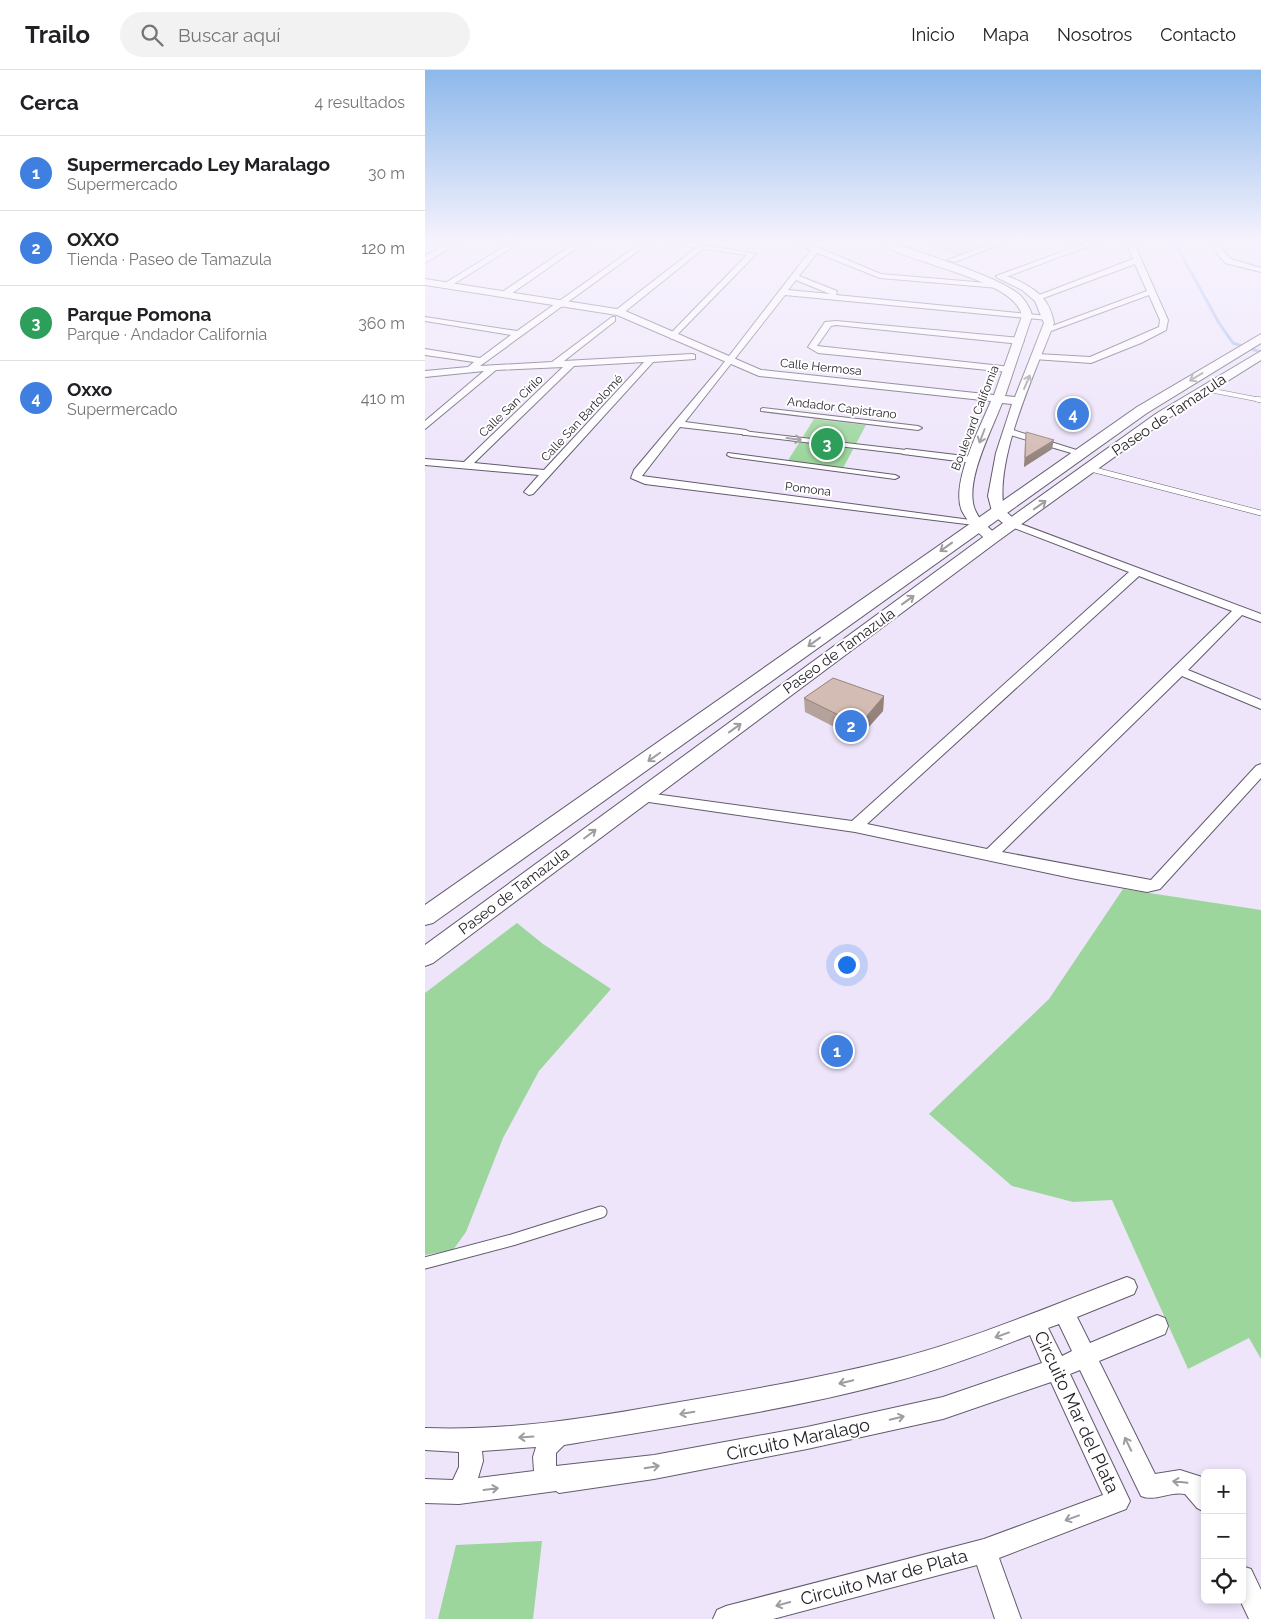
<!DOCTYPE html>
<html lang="es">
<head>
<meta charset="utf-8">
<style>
	body { margin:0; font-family:Raleway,sans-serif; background:#f2f2f2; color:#202124 }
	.controls { position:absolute; right:15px; bottom:15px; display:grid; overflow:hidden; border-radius:8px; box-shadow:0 2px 8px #0003 }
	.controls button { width:45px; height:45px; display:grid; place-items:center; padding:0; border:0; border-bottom:1px solid #e0e0e0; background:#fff; color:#202124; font:25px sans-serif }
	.you { position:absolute; left:421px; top:894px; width:18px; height:18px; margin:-12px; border:4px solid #fff; border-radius:50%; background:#1a73e8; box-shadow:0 0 0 8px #1a73e833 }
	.badge { display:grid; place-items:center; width:32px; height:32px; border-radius:50%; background:#c6373a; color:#fff; font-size:16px; font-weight:700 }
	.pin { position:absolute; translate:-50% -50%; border:2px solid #fff; box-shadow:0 1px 5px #0006 }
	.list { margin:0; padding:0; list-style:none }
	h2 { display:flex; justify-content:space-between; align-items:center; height:65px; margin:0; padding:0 20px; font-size:21px }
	h2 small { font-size:16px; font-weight:400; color:#757577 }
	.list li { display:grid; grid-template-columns:32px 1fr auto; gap:15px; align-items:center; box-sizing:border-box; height:75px; padding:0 20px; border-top:1px solid #e0e0e0 }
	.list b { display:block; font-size:19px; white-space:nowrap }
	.list p { margin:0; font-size:16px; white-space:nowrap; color:#757577 }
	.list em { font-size:16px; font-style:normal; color:#757577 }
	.icon { flex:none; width:28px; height:28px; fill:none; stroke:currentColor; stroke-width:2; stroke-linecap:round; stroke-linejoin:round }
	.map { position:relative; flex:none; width:836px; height:1549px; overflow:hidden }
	header { display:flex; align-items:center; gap:30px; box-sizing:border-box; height:70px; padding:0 25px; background:#fff; border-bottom:1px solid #e0e0e0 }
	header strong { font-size:24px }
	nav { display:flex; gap:28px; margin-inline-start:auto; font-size:18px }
	.search { width:350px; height:45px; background:#f2f2f2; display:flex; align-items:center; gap:12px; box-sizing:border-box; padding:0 18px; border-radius:28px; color:#757577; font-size:19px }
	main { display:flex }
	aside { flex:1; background:#fff }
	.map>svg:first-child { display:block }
</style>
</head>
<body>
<header>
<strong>Trailo</strong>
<div class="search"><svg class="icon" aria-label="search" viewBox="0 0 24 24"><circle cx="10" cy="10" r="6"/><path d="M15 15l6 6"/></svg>Buscar aquí</div>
<nav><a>Inicio</a><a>Mapa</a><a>Nosotros</a><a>Contacto</a></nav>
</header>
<main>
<aside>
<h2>Cerca<small>4 resultados</small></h2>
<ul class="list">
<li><span class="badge" style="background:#3f7fe0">1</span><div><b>Supermercado Ley Maralago</b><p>Supermercado</p></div><em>30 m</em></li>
<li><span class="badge" style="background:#3f7fe0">2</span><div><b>OXXO</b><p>Tienda · Paseo de Tamazula</p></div><em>120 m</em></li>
<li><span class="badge" style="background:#2e9e5b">3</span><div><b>Parque Pomona</b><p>Parque · Andador California</p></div><em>360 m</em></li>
<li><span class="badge" style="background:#3f7fe0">4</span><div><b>Oxxo</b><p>Supermercado</p></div><em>410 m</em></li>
</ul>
</aside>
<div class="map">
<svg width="836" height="1549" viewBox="0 0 836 1549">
	<rect width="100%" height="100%" fill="#eee5fa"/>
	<path fill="#9cd69c" d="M500 173H569L576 176 538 188Z
		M389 349 441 355 417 400 362 392Z
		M698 819 836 840V1289L824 1268 763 1299 687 1130 648 1132 587 1116 504 1044 624 929Z
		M92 853 118 874 186 919 114 1001 78 1068 41 1162 28 1180 0 1185V923Z
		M117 1471 108 1549H13L31 1475Z"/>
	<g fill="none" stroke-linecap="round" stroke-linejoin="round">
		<path stroke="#a4bef0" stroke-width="3" d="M750 173 794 253 808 273 836 282"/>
		<defs>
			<path id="service-far2" d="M779 319 836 330"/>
			<path id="service-far1" d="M832 329 836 330
				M666 399 836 443"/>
			<path id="service" d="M0 1193 87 1170 176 1142"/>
			<path id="pedestrian" d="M338 338 493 356 497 358 493 360 336 341V339Z
				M318 361 481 380 485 382 481 384 321 365H318Z
				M303 383 470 405 474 407 470 409 306 387 302 385Z"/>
			<path id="minor" d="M85 173H94L24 217 17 215Z
				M150 173H159L83 226H77V222Z
				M216 173H224L55 296 127 292 187 247H190V251L139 291 267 284 270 285V289L228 292 108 424 104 425 99 422 114 405 0 395V389L39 392 138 297 71 300 0 359V351L59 301 0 307V301L43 297 49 292 0 285V279L55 288 86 265 0 251V247L92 261ZM219 292 119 400 49 393 149 296Z
				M245 173H267L331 184 248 269 245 268V264L322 185 278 179 197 244H191V240L271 178Z
				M372 173H382L456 204 574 214 578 216 574 218 455 208 392 183 374 206 412 221 411 225 623 246 627 248 623 250 360 225 260 352 321 360 326 363 324 365 255 357 217 406 553 451 557 452V456L220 414 206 408 209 400 294 299 386 180ZM371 210 405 224 363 220Z
				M567 173H578L530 192 523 190Z
				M661 173H672L578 208 571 206Z
				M702 173H709L743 250 741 260 716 273 666 293 609 289V285L612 284 665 287 734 257 735 250 724 225 626 261 619 259 722 221 710 194 616 229 609 227 708 189Z
				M785 173H792L806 189 836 198V202L800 193Z
				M411 251 595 268 599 271 595 274 411 255 406 256 392 276 586 297 587 299 583 302 393 283 383 277 400 252Z
				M582 360H588L661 383 653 385 582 364Z
				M481 379 548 387 553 390 548 393 478 384 476 382Z
				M588 451 836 544V552L817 545 763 600 836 630V639L757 606 577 782 726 810 831 696 836 694V708L735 819 722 822 651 809 430 762 210 730 208 727 215 722 427 751 704 502 584 456V452ZM714 506 807 541 562 779 442 754Z
				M702 1207 709 1210 712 1217 709 1224 652 1247 665 1273 732 1245 740 1248 743 1256 740 1264 674 1291 730 1404 755 1400 777 1407 780 1410V1442L772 1438 760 1424C744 1421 730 1432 716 1426L655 1300 645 1304 705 1431 701 1439 574 1488 596 1549H570L552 1495 348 1549H288L292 1540 301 1536 559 1469 678 1425 626 1312 518 1349 382 1379 229 1409 134 1423 131 1421 34 1434 0 1433V1409L28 1410 34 1397V1382L0 1380V1358C80 1361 158 1349 237 1335 314 1322 391 1309 467 1290 547 1270 625 1236 702 1207ZM634 1254 647 1281 637 1286 623 1258ZM605 1265 617 1293 518 1327 382 1357 229 1385 131 1396V1383L139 1375C249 1356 360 1341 468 1312 515 1300 560 1283 605 1265ZM111 1377 108 1387 109 1401 53 1408 58 1391 57 1381Z
				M817 1496 826 1499 836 1520V1549H824L815 1530H817Z"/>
			<path id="tertiary" d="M22 173H33L0 193V186Z
				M455 173H469C498 184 576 207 596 226 601 232 606 239 607 246L580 326 590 327 619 253 610 231 597 220 571 207C580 200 610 219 617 227 624 235 627 243 629 253 610 303 569 389 579 440L595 454 593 457H583L568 445 563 426 571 383 587 334 577 333C567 360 537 415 551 442 556 453 567 459 574 468L572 471H562C553 462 543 453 537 441 525 414 555 358 566 331L334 306 192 245 0 215V209L198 240 336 300 569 325 597 246C591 209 483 194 455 173Z"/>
			<path id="secondary" d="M836 264V273L722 343 8 853 0 855V835L712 337Z
				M836 281V290L742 349 573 471 8 893 0 896V875L561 465 732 343Z"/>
		</defs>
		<use href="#service-far2" stroke="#635b6d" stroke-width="5"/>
		<use href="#service-far1" stroke="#635b6d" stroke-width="6"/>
		<use href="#service" stroke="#635b6d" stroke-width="13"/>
		<use href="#pedestrian" stroke="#635b6d" stroke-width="2"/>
		<use href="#minor" stroke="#635b6d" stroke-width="2"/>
		<use href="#tertiary" stroke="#635b6d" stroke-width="2"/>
		<use href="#secondary" stroke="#635b6d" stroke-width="2"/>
		<use href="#service-far2" stroke="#fff" stroke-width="4"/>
		<use href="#service-far1" stroke="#fff" stroke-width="5"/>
		<use href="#service" stroke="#fff" stroke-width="11"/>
		<use href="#pedestrian" fill="#fff" fill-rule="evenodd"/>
		<use href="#minor" fill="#fff" fill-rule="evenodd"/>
		<use href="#tertiary" fill="#fff" fill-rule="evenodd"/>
		<use href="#secondary" fill="#fff" fill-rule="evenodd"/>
	</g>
	<path fill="#b5a29a" d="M601 362 627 379 599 397 600 371Z
		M459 626 458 641 433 669 380 642 379 628Z"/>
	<path fill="#94847d" d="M629 370 627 379 599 397 600 388Z
		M459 626 458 641 433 669 434 655Z"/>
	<path fill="#d3bcb3" stroke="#94847d" d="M601 362 629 370 600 388Z
		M408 608 459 626 434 655 379 628Z"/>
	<defs><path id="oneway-shaft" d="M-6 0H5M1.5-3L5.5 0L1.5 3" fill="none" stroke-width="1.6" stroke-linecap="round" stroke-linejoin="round" transform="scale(1.25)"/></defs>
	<g stroke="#9e9ca0">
		<use href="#oneway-shaft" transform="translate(771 307) rotate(149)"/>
		<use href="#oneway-shaft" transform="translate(602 312) rotate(-67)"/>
		<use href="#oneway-shaft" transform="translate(557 366) rotate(111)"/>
		<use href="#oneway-shaft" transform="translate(369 369) rotate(7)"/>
		<use href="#oneway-shaft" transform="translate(615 435) rotate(-35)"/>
		<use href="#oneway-shaft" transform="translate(521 477) rotate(144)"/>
		<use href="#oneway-shaft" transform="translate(483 530) rotate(-36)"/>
		<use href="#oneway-shaft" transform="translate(389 572) rotate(144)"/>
		<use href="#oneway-shaft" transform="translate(310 658) rotate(-36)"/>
		<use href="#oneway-shaft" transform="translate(229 687) rotate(145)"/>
		<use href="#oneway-shaft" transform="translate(165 764) rotate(-37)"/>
		<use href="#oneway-shaft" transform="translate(577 1265) rotate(160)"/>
		<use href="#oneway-shaft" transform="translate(421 1312) rotate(167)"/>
		<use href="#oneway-shaft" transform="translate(262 1343) rotate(170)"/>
		<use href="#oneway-shaft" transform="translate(472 1348) rotate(-13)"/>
		<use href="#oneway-shaft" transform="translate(101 1367) rotate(176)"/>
		<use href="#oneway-shaft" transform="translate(703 1374) rotate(-116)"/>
		<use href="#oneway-shaft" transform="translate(227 1397) rotate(-9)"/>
		<use href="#oneway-shaft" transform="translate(755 1412) rotate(-174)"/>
		<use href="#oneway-shaft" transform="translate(66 1419) rotate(-7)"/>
		<use href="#oneway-shaft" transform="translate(647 1448) rotate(160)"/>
		<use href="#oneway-shaft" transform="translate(358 1534) rotate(165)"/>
	</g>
	<linearGradient id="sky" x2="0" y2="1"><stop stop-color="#8db8eb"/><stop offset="0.44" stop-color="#f7f3fd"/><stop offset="1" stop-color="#f7f3fd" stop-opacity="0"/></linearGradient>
	<rect width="836" height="390" fill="url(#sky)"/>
	<g text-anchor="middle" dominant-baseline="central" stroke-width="4" stroke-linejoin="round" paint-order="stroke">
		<g font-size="12" fill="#27232b" stroke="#fff">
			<text transform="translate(396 297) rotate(6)">Calle Hermosa</text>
			<text transform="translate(86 336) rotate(-44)">Calle San Cirilo</text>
			<text transform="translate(417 338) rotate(7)">Andador Capistrano</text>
			<text transform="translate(157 348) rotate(-47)">Calle San Bartolomé</text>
			<text transform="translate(550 348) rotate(-69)">Boulevard California</text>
			<text transform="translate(383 419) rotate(7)">Pomona</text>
		</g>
		<g font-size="15" fill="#27232b" stroke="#fff">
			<text transform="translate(744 345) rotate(-34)">Paseo de Tamazula</text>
			<text transform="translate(414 581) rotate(-36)">Paseo de Tamazula</text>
			<text transform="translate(89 821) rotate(-37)">Paseo de Tamazula</text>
		</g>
		<g font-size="18" fill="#27232b" stroke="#fff">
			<text transform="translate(652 1342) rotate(65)">Circuito Mar del Plata</text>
			<text transform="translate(373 1369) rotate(-12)">Circuito Maralago</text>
			<text transform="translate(459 1507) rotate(-15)">Circuito Mar de Plata</text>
		</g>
	</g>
</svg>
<div class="controls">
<button>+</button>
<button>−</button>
<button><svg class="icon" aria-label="locate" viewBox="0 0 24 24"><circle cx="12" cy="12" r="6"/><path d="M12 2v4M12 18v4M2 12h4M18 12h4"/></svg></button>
</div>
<div class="you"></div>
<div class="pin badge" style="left:412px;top:981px;background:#3f7fe0">1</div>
<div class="pin badge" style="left:426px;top:656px;background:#3f7fe0">2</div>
<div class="pin badge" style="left:402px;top:374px;background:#2e9e5b">3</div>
<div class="pin badge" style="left:648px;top:344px;background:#3f7fe0">4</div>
</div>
</main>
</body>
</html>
